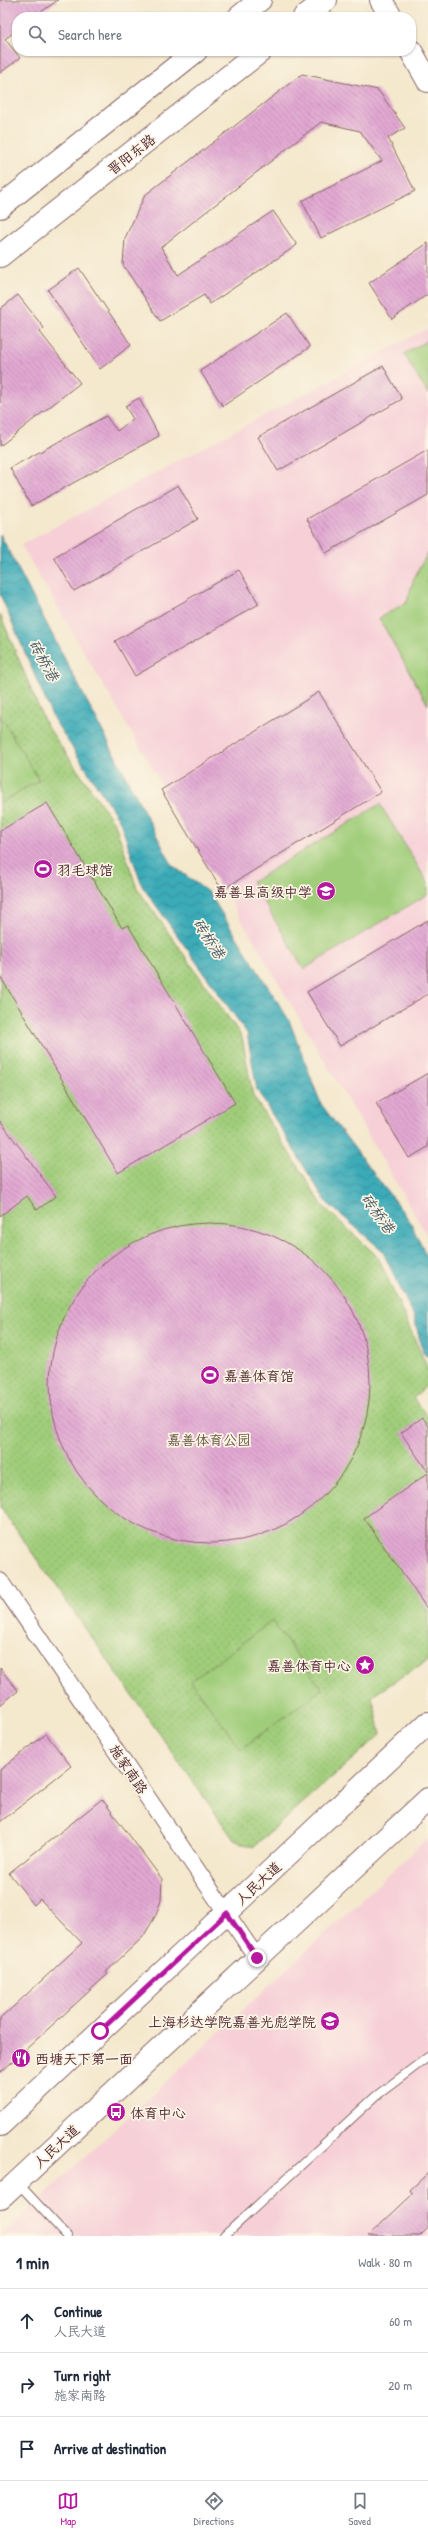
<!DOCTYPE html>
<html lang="en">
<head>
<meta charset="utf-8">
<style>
	body { margin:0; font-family:"Patrick Hand","LXGW WenKai TC",sans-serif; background:#f2f2f3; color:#1f2937 }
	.stop { position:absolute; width:12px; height:12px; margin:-9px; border:3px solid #b5179e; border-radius:50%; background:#fff }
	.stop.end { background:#b5179e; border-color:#fff; box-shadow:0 1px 4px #0008 }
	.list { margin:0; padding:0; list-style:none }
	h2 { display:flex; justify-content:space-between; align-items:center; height:52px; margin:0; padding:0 16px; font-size:17px }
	h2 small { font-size:13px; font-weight:400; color:#747a83 }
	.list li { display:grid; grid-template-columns:26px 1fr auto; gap:12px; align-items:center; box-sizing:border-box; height:64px; padding:0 16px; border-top:1px solid #e0e1e3 }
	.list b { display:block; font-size:15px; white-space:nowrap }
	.list p { margin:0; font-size:13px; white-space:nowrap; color:#747a83 }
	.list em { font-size:13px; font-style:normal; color:#747a83 }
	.icon { flex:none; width:22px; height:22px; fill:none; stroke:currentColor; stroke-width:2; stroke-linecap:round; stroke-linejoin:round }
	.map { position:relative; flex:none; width:428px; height:2236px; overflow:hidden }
	.search { position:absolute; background:#fff; box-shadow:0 1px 3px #0004; left:12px; right:12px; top:12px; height:44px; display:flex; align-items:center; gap:10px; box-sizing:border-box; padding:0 14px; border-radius:16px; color:#747a83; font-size:15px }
	.sheet { height:244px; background:#fff }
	nav { display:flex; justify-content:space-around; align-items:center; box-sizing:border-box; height:56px; border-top:1px solid #e0e1e3; background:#fff; font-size:11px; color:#747a83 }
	nav a { display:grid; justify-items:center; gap:2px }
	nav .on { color:#b5179e }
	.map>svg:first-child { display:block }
</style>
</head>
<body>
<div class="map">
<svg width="428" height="2236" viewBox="0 0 428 2236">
	<defs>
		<pattern id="park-dots" width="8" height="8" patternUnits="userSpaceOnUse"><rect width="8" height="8" fill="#a0cd7a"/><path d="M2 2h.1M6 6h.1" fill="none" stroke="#8bb06a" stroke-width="1.8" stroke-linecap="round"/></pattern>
		<pattern id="water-waves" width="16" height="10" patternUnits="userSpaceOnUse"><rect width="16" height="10" fill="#3babb8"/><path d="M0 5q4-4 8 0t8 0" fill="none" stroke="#348b96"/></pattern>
		<pattern id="building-back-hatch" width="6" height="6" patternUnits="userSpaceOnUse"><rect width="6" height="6" fill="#e2a9d3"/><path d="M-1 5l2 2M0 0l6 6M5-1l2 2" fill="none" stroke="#b989ab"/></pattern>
	</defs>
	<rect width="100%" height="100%" fill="#fcf5e5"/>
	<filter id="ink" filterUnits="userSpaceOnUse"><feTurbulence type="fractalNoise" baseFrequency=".025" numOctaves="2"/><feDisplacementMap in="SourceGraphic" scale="8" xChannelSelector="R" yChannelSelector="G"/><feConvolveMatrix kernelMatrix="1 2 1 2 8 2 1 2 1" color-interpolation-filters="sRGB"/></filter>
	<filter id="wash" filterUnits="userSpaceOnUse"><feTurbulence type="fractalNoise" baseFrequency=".012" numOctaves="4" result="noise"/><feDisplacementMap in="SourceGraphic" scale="16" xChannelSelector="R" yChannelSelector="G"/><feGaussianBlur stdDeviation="0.9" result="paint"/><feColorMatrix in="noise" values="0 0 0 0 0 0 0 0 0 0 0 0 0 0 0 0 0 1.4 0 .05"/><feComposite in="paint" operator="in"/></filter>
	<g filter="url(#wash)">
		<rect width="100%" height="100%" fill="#f4e8cd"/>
		<path fill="#f6cfd7" d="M428 328V1237L21 545Z
			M428 1838V2236H1L36 2203Z"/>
		<path fill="url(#park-dots)" stroke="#757652" d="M0 614 45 723 115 824 137 888 242 1037 253 1096 323 1206 378 1257 428 1369V1384L413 1398 428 1417V1660L372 1696 381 1734 253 1847 234 1840 0 1507Z"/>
		<path fill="#a0cd7a" stroke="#757652" d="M428 340V394L404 354Z
			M428 552V705L379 618 407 602 414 578Z
			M0 715 39 780 0 803Z
			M380 804 428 883V894L304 969 252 882Z
			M272 1621 322 1689 241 1749 191 1681Z"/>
		<path fill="url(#water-waves)" stroke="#426572" d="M0 534 172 865 209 893 289 1020 321 1104 409 1220 428 1259V1357L423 1353 414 1317 382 1250 326 1202 257 1090 247 1033 142 886 120 821 53 718 0 594Z"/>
		<g id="blocks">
			<path fill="url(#building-back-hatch)" d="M0 0H58L34 17H17V30L5 39 20 58 0 73Z
				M302 74 378 90 405 128 388 138 415 191 321 238 302 201 382 161 360 131 321 122 161 247 178 275 273 211 297 245 210 304 204 295 160 321 123 265 125 238 145 195Z
				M428 243V294L392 319 369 283Z
				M79 268 131 345 100 369 48 290Z
				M18 295 44 328 40 332 80 383 0 446V309Z
				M287 313 310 347 223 406 200 371Z
				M383 366 402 399 278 471 258 437Z
				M139 398 159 436 31 506 10 468 106 416 117 431 133 419 125 406Z
				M428 450V495L326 553 307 519Z
				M178 485 198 519 74 591 54 557Z
				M239 570 259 604 135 676 115 641Z
				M319 692 381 792 222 890 161 790Z
				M47 803 122 928 128 925 235 1103 118 1173 0 976V831Z
				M428 920V994L340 1046 307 992Z
				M428 1073V1147L409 1158 376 1103Z
				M0 1121 56 1196 37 1210 27 1196 0 1216Z
				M50 1383a160 160 0 1 1 320 0a160 160 0 1 1-320 0Z
				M422 1418 428 1426V1472L401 1433Z
				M428 1473V1610L364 1518Z
				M0 1668 18 1691 0 1705Z
				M46 1734 71 1766 0 1822V1770Z
				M102 1799 162 1879 161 1900 156 1915 143 1937 106 1972 108 1974 0 2073V2019L82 1943 40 1899 34 1905 9 1873Z
				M428 2173V2228L420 2236H368L413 2194 410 2190Z"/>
		</g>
	</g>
	<g filter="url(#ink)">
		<use href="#blocks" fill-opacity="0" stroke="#866564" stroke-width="1"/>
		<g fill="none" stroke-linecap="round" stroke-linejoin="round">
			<defs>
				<path id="lane" d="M17 2182 67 2236
					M224 2236 376 2096 428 2057"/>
				<path id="street" d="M0 1581 257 1958"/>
				<path id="secondary" d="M381 0 391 17
					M239 17 260 0
					M304 17 326 0
					M411 51 428 81
					M0 207 196 51
					M0 256 261 51
					M0 2125 428 1723
					M0 2198 428 1799"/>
			</defs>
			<use href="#lane" stroke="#866564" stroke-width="10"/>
			<use href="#street" stroke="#866564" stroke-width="18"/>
			<use href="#secondary" stroke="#866564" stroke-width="24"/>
			<use href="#lane" stroke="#fff" stroke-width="8"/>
			<use href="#street" stroke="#fff" stroke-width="16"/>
			<use href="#secondary" stroke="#fff" stroke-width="22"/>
		</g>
	</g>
	<g fill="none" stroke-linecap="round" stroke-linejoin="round" filter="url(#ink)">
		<path stroke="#b5179e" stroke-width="5" d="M100 2031 227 1913 257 1958"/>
	</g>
	<defs>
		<symbol id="stadium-disc" viewBox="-11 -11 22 22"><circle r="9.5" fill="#b5179e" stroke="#fcf5e5"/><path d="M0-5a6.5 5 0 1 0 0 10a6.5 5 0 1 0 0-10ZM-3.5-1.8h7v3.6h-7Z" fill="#fff"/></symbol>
		<symbol id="school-disc" viewBox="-11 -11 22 22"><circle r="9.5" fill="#b5179e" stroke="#fcf5e5"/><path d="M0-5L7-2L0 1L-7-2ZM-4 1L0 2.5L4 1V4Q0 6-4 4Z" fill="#fff"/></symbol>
		<symbol id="sight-disc" viewBox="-11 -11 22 22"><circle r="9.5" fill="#b5179e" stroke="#fcf5e5"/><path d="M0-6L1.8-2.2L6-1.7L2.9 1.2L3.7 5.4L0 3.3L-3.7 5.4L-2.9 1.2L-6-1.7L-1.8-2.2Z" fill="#fff"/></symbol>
		<symbol id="university-disc" viewBox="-11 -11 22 22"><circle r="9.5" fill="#b5179e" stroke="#fcf5e5"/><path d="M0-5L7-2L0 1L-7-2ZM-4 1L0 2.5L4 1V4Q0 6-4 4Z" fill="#fff"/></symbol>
		<symbol id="restaurant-disc" viewBox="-11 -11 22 22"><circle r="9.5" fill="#b5179e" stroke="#fcf5e5"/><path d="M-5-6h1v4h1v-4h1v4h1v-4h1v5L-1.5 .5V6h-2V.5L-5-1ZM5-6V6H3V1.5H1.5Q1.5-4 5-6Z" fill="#fff"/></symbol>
		<symbol id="bus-disc" viewBox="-11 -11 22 22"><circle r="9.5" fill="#b5179e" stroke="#fcf5e5"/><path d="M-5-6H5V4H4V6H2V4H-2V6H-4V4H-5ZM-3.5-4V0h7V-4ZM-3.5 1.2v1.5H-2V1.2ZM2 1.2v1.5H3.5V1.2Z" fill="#fff"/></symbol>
	</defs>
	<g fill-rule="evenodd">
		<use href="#stadium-disc" x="32" y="858" width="22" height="22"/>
		<use href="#school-disc" x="315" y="880" width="22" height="22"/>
		<use href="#stadium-disc" x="199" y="1364" width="22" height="22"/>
		<use href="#sight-disc" x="354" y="1654" width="22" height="22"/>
		<use href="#university-disc" x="319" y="2010" width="22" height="22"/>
		<use href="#restaurant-disc" x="10" y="2047" width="22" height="22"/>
		<use href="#bus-disc" x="105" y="2101" width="22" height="22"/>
	</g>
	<g text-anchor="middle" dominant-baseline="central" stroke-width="3.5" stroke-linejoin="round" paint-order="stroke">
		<g font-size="14" fill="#4a1f2b" stroke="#fcf5e5">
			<text transform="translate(131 154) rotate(-38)">晋阳东路</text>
			<text transform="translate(129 1769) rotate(56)">施家南路</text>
			<text transform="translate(258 1883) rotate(-43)">人民大道</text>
			<text transform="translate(56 2146) rotate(-43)">人民大道</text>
		</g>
		<g font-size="14" fill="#4a1f2b" stroke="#fcf5e5" text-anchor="start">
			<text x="57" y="869">羽毛球馆</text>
			<text x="312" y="891" text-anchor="end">嘉善县高级中学</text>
			<text x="224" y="1375">嘉善体育馆</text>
			<text x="351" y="1665" text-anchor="end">嘉善体育中心</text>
			<text x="316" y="2021" text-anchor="end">上海杉达学院嘉善光彪学院</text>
			<text x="35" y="2058">西塘天下第一面</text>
			<text x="130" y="2112">体育中心</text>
		</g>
		<g font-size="14" fill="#645343" stroke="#fcf5e5">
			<text x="209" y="1439">嘉善体育公园</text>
		</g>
		<g font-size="15" font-style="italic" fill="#445763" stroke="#fcf5e5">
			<text transform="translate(44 660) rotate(61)">砖桥港</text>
			<text transform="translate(209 938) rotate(57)">砖桥港</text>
			<text transform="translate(378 1213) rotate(54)">砖桥港</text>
		</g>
	</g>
</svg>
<div class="stop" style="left:100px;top:2031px"></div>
<div class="stop end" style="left:257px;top:1958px"></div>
<div class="search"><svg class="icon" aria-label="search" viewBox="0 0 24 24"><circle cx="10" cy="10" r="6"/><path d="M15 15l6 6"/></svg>Search here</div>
</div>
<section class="sheet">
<h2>1 min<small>Walk · 80 m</small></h2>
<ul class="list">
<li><svg class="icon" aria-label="ahead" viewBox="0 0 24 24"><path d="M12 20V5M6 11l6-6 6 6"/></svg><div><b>Continue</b><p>人民大道</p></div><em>60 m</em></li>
<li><svg class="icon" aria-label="right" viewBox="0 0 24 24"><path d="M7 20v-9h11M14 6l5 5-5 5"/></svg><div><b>Turn right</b><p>施家南路</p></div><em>20 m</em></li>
<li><svg class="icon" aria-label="arrive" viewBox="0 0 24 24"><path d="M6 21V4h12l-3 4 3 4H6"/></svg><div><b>Arrive at destination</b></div></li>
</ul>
</section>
<nav>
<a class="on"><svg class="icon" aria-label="map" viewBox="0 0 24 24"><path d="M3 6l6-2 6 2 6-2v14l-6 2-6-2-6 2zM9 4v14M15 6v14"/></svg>Map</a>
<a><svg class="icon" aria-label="directions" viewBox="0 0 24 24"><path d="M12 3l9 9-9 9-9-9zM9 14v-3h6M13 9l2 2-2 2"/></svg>Directions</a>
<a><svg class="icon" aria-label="saved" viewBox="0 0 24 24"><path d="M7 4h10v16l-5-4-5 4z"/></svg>Saved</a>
</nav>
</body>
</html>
